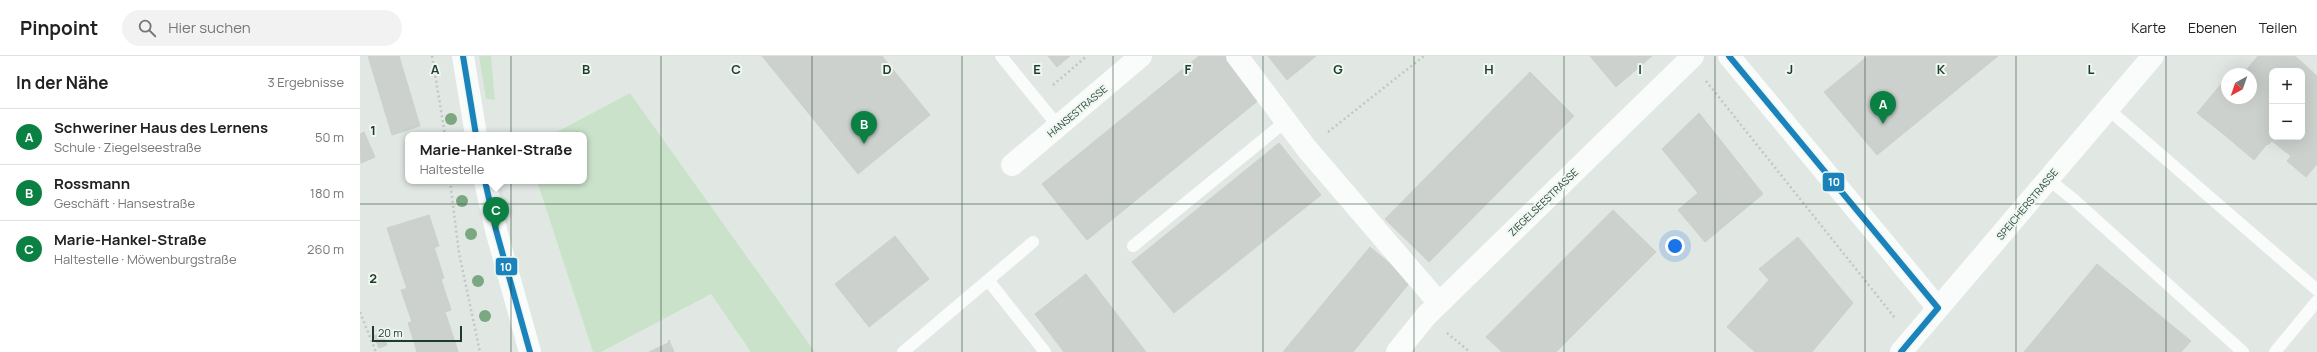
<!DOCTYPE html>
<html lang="de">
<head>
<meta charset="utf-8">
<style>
	body { margin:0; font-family:Manrope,sans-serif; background:#f2f2f2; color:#222 }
	.controls { position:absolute; right:12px; top:12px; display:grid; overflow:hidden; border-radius:8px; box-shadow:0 4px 16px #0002 }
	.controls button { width:36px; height:36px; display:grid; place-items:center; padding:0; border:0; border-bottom:1px solid #e0e0e0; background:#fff; color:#222; font:20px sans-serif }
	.compass { position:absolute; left:1861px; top:12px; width:36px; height:36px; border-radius:50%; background:#fff; box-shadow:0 4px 16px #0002; rotate:220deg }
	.scale { position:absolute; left:12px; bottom:10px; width:90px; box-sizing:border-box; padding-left:4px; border:2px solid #1f3b2c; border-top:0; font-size:11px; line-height:14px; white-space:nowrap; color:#1f3b2c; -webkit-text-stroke:3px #eff7f1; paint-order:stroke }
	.you { position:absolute; left:1315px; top:190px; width:14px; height:14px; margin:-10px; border:3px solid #fff; border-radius:50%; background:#1a73e8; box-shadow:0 0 0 6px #1a73e833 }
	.badge { display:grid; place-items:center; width:26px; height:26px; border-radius:50%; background:#0b8043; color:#fff; font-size:13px; font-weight:700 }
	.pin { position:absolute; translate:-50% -33px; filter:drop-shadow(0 1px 2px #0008) }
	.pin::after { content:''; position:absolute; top:21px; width:14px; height:12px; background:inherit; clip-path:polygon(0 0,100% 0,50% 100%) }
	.popup { position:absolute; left:45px; top:76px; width:182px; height:52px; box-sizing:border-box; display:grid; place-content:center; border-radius:8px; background:#fff; filter:drop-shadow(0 1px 3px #0005); font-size:13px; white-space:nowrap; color:#767676 }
	.popup b { font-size:15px; color:#222 }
	.popup::after { content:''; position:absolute; left:50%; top:100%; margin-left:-8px; border:8px solid transparent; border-top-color:#fff }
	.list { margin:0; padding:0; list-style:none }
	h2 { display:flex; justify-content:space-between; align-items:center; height:52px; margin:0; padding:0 16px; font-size:17px }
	h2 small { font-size:13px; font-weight:400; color:#767676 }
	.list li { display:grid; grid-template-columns:26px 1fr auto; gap:12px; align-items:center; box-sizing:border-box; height:56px; padding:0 16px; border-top:1px solid #e0e0e0 }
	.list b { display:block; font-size:15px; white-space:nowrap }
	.list p { margin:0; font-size:13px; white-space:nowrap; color:#767676 }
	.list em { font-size:13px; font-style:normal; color:#767676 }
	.icon { flex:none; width:22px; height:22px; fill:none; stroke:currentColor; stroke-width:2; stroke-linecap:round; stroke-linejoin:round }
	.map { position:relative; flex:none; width:1957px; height:296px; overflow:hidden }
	header { display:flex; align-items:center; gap:24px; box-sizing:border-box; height:56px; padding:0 20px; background:#fff; border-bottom:1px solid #e0e0e0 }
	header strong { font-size:19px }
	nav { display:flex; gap:22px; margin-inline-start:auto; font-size:14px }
	.search { width:280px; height:36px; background:#f2f2f2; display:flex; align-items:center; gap:10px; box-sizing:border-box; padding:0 14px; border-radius:22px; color:#767676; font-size:15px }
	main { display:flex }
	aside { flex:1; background:#fff }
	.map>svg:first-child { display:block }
</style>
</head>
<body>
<header>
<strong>Pinpoint</strong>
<div class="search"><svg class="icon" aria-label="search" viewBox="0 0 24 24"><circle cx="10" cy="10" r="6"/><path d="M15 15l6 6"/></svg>Hier suchen</div>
<nav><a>Karte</a><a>Ebenen</a><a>Teilen</a></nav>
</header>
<main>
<aside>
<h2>In der Nähe<small>3 Ergebnisse</small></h2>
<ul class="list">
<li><span class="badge">A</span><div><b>Schweriner Haus des Lernens</b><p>Schule · Ziegelseestraße</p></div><em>50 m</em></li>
<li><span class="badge">B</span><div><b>Rossmann</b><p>Geschäft · Hansestraße</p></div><em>180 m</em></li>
<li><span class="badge">C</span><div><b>Marie-Hankel-Straße</b><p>Haltestelle · Möwenburgstraße</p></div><em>260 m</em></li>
</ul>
</aside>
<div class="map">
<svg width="1957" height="296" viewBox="0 0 1957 296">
	<rect width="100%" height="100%" fill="#e1e8e3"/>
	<path fill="#cae2ca" d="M119 0H131L135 44 126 43Z
		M270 37 455 296H391L351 238 241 296H233L177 125H224V79H191Z"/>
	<path fill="#ccd1ce" stroke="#cad1cc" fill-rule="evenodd" d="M8 0H39L60 70 32 79Z
		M402 0H522L570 59 498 118Z
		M688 0H710L697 11Z
		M839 0H865L900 43 727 184 682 128Z
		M908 0H956L927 24Z
		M1230 0H1292L1256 31Z
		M1508 0H1638L1517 99 1464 36Z
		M1898 0H1935L1957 20V108L1946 121 1927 105 1931 100 1912 85 1908 89 1889 73 1892 70 1883 62 1867 81 1837 57 1867 21V42H1891V18H1883ZM1912 15H1942V81H1912Z
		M1170 16 1214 60 1069 206 1025 163Z
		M1339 57 1403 138 1345 186 1318 154 1338 137 1302 93Z
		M1883 62 1892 70 1889 73 1907 88 1894 104 1867 81Z
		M4 76 15 101 1 107 0 78Z
		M919 87 961 139 814 257 772 206Z
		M1253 154 1296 196 1196 296H1142L1126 281Z
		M69 159 79 190 37 203 27 172Z
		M535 180 569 223 509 271 475 228Z
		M1438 181 1493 247 1452 296H1395L1367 271 1409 224 1399 213Z
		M74 191 84 222 47 233 37 203Z
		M1010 191 1051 225 993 296H923Z
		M1737 208 1831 285 1821 296H1664Z
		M726 218 786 296H704L675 258Z
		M81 223 91 254 52 266 41 234Z
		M85 256 95 286 65 296H57L48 267Z
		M22 277 27 289 19 292 14 280Z
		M309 284 314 296H289L308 287Z
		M95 286 98 296H65Z"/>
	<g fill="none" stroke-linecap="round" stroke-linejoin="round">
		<path stroke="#bfc8c2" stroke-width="2.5" stroke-dasharray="2 3" stroke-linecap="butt" d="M72 0 85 79
			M1346 25 1535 262
			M693 29 727 0
			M968 76 1064 0
			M90 125 99 197 120 296
			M0 256 16 296
			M1087 277 1110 296"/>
		<path stroke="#fafcfb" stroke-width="12" d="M641 0 698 70
			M1748 53 1957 234
			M1688 123 1713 143 1883 296
			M773 190 926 65
			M628 224 685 296
			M543 296 673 186
			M1915 296 1957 245"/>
		<path stroke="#fafcfb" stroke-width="22" d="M877 0 947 93 1079 247
			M1369 0 1578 252
			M652 109 781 0
			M1037 296 1066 260 1333 0
			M1541 296 1793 0"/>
		<path stroke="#fafcfb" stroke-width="22" d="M103 0 116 79
			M125 125 136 174 170 296"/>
		<defs>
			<path id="bus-1" d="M103 0 116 79
				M1369 0 1578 252
				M125 125 136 174 170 296
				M1541 296 1578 252"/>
		</defs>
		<use href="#bus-1" stroke="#eff7f1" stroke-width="9"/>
		<use href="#bus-1" stroke="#1b83bc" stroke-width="6"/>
	</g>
	<g fill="#7ba881">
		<circle cx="91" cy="63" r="6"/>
		<circle cx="102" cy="145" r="6"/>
		<circle cx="111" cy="178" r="6"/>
		<circle cx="118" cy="225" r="6"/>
		<circle cx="125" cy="260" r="6"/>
	</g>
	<path fill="none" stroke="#1f3b2c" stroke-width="1" stroke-opacity="0.55" d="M151 0V296M301 0V296M452 0V296M602 0V296M753 0V296M903 0V296M1054 0V296M1204 0V296M1355 0V296M1505 0V296M1656 0V296M1806 0V296M0 148H1957"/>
	<g text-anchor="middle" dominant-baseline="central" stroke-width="4" stroke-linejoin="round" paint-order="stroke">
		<g font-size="10" fill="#1f3b2c" stroke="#eff7f1">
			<text transform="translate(717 55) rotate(-40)">HANSESTRASSE</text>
			<text transform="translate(1183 146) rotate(-44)">ZIEGELSEESTRASSE</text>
			<text transform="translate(1667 148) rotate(-50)">SPEICHERSTRASSE</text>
		</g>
	</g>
	<g font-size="13" text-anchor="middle" font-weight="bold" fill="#1f3b2c" stroke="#eff7f1" stroke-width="4" stroke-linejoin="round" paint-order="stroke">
		<text x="75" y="18">A</text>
		<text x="226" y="18">B</text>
		<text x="376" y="18">C</text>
		<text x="527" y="18">D</text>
		<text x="677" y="18">E</text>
		<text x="828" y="18">F</text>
		<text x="978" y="18">G</text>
		<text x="1129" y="18">H</text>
		<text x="1280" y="18">I</text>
		<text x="1430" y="18">J</text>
		<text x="1581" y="18">K</text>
		<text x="1731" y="18">L</text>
		<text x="13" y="79">1</text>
		<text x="13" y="227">2</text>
	</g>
	<g stroke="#eff7f1" stroke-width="1.5">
		<rect x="1462" y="116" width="23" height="20" rx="4" fill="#1b83bc"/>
		<rect x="135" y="201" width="23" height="19" rx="4" fill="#1b83bc"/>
	</g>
	<g font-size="11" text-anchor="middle" font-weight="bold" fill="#fff">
		<text x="1474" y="130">10</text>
		<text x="146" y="215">10</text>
	</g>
</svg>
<div class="controls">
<button>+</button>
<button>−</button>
</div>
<svg class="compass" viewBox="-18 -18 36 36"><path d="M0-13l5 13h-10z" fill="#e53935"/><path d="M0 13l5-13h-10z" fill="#767676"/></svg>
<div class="scale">20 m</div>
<div class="you"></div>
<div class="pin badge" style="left:1523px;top:68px">A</div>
<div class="pin badge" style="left:504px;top:88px">B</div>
<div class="pin badge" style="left:136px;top:174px">C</div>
<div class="popup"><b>Marie-Hankel-Straße</b>Haltestelle</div>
</div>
</main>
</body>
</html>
